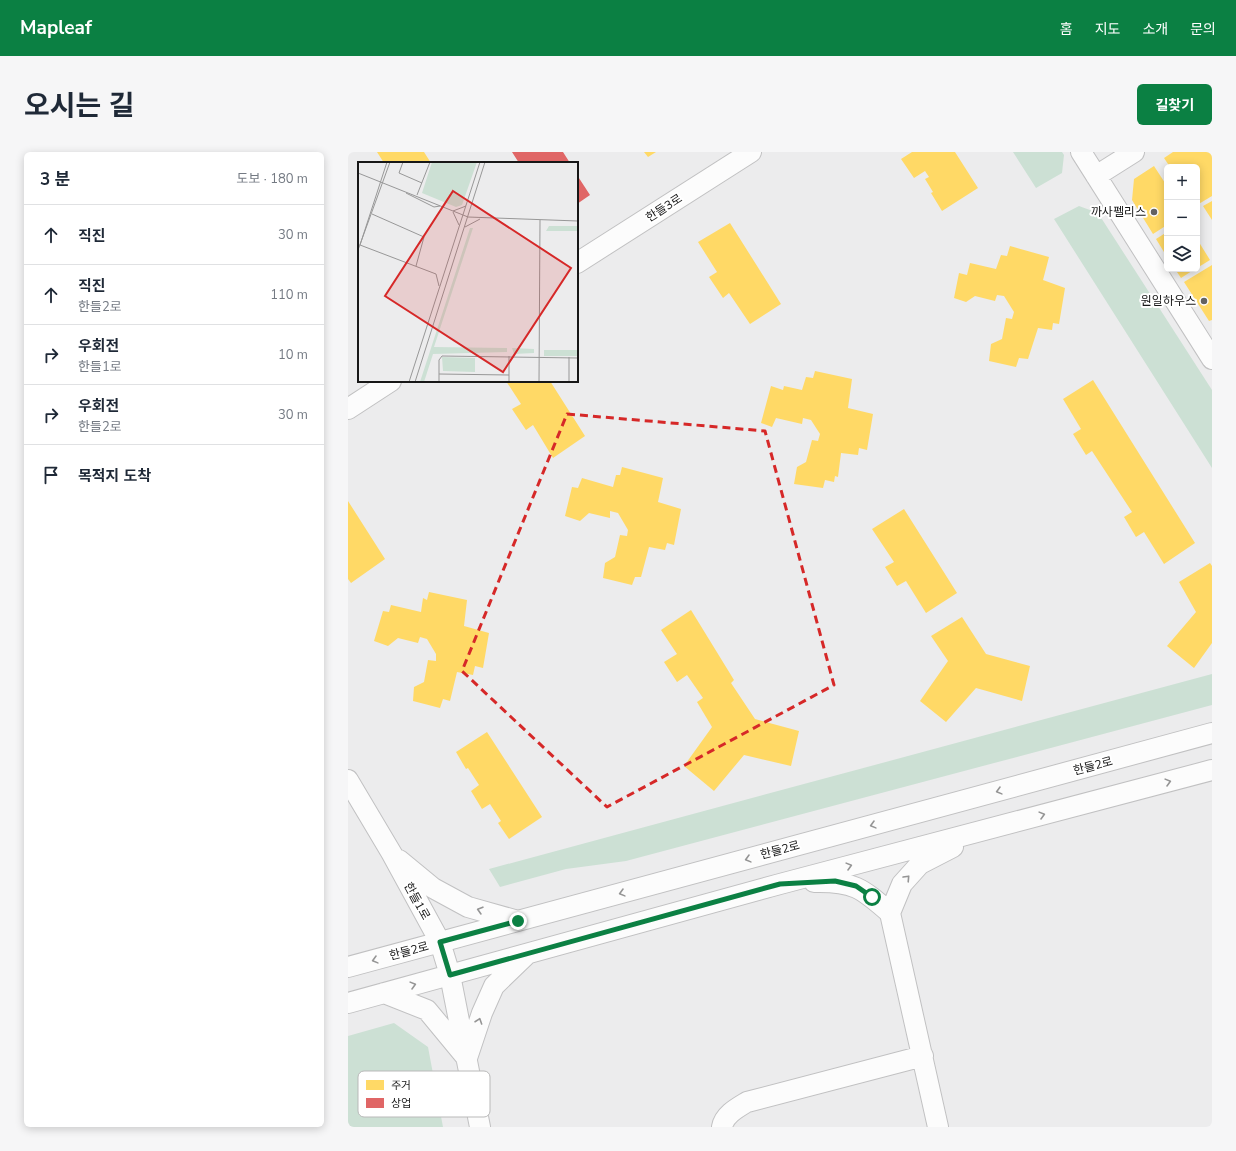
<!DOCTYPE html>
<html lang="ko">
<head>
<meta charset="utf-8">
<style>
	body { margin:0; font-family:"Nunito Sans","Noto Sans KR",sans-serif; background:#f6f6f7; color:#1f2937 }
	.controls { position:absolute; right:12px; top:12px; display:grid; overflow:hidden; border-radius:6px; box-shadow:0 2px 10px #0003 }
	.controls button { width:36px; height:36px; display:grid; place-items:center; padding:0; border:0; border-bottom:1px solid #e0e1e3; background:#fff; color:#1f2937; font:20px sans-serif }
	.stop { position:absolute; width:12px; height:12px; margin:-9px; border:3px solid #0b8043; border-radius:50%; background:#fff }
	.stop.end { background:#0b8043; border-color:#fff; box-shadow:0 1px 4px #0008 }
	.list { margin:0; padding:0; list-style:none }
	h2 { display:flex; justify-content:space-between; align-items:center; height:52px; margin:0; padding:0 16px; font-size:17px }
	h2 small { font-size:13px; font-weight:400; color:#747a83 }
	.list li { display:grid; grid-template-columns:26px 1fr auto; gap:12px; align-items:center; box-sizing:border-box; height:60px; padding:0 16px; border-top:1px solid #e0e1e3 }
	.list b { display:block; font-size:15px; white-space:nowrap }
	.list p { margin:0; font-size:13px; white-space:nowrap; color:#747a83 }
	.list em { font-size:13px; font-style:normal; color:#747a83 }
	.icon { flex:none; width:22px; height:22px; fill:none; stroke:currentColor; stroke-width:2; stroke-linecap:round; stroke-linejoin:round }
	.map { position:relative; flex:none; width:864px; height:975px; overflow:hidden; border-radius:6px }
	header { display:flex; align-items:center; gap:24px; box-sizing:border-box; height:56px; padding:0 20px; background:#0b8043; color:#fff }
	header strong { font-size:19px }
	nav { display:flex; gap:22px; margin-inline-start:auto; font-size:14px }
	.intro { display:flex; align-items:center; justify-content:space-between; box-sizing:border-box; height:96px; padding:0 24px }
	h1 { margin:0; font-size:28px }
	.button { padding:10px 18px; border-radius:6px; background:#0b8043; color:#fff; font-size:14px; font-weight:700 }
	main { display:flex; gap:24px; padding:0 24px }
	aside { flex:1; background:#fff; border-radius:6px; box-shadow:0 2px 10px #0003 }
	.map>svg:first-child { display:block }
</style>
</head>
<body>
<header>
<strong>Mapleaf</strong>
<nav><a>홈</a><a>지도</a><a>소개</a><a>문의</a></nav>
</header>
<div class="intro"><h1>오시는 길</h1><a class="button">길찾기</a></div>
<main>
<aside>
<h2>3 분<small>도보 · 180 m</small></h2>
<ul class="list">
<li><svg class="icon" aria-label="ahead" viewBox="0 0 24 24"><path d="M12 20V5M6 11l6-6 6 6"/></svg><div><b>직진</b></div><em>30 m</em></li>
<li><svg class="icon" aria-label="ahead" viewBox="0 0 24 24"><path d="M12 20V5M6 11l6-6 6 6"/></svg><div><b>직진</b><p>한들2로</p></div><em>110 m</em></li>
<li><svg class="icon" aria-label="right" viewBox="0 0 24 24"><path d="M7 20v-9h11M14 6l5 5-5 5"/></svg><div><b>우회전</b><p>한들1로</p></div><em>10 m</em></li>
<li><svg class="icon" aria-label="right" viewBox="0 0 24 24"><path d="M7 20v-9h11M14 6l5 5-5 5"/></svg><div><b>우회전</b><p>한들2로</p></div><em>30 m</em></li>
<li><svg class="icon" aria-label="arrive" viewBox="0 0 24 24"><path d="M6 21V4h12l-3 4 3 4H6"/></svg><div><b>목적지 도착</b></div></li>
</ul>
</aside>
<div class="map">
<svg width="864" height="975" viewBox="0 0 864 975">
	<rect width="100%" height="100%" fill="#ececed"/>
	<path fill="#cce0d4" d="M665 0H714L716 3 714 21 688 36Z
		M731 54 750 61 864 238V316L706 67Z
		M864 522V553L278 709 218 717 152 735 141 717Z
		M46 871 80 895 95 975H0V884Z"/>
	<path fill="#ffd966" d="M29 0H76L83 11H43L42 9 36 11Z
		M296 0H308L300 5Z
		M564 0H607L630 36 594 59 583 41 585 40 577 27 581 25 577 19 566 26 553 7Z
		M825 0H862L864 3V44L849 53V15H822L816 6Z
		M806 14 819 34V73L805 82 784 48 786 27Z
		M864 49V68L855 54Z
		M382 71 433 152 402 172 381 141 375 146 361 125 369 120 350 90Z
		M819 80V105L808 87Z
		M849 87 862 108 849 116Z
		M662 94 701 105 695 128 717 136 711 172 705 171 704 178 690 176 680 207 671 206 668 215 641 209 643 192 654 187 658 166 664 167 666 160 656 144 649 143 647 149 627 144 618 150 606 146 611 121 619 123 622 111 648 117 653 103 659 104Z
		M864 113V168L861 169 836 130Z
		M827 117H847L833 126Z
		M467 219 504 227 500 256 525 262 519 298 511 296 510 303 493 301 490 325 487 324 486 330 477 328 475 336 446 332 449 315 458 310 464 288 470 289 472 282 463 268 455 266 454 272 428 266 424 275 413 271 423 234 435 238 436 234 454 238 458 225 465 226Z
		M745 228 847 391 816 412 796 380 788 385 776 365 784 360 744 299 738 303 725 282 733 277 715 247Z
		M158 229H202L237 284 205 306 185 273 178 278 164 257 173 252Z
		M274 315 315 326 310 350 333 357 326 393 319 391 317 398 301 395 293 425H287L284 433 255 426 257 411 267 405 272 383 279 384 280 378 270 361 262 359V366L241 361 232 369 217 364 224 335 230 336 234 326 265 335 268 323H272Z
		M0 349 37 407 3 431 0 427Z
		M556 357 609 441 578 461 558 429 549 434 537 415 546 410 524 377Z
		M862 411 864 414V491L846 516 819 494 848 460 831 430Z
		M81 440 119 448 116 474 141 481 135 516 127 514 125 523 109 520 102 549 95 547 92 556 65 549 66 535 76 530 80 508 88 509V502L79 487 72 485 70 491 50 486 40 494 26 489 35 459 41 460 43 453 73 460 75 446 79 448Z
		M343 458 386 528 383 531 407 567 451 579 443 614 396 603 366 639 336 614 364 575 349 550 355 546 339 523 329 530 316 510 329 502 313 478Z
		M614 465 638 502 682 514 674 549 628 536 598 570 572 549 600 509 583 484Z
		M139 580 194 665 161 687 150 671 153 669 142 652 134 657 123 639 131 633 120 616 118 617 108 600Z"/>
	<path fill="#e06666" d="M164 0H215L222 11H171Z
		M229 23 242 43 229 52Z"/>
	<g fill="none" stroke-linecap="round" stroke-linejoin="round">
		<defs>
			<path id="minor" d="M733 0 864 207
				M748 24 786 0
				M229 111 403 0
				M0 257 43 229
				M0 628 44 702 92 790 102 823 132 975
				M51 708 85 736 120 755 170 769
				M466 730C505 729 514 736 542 761
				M0 815 864 581
				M36 841 79 858 117 904
				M0 851 432 732 864 618
				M119 906 134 861 146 834 178 803
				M374 975C376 963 389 956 399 950L575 904
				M590 975 542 761 554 732 572 712 605 695"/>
		</defs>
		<use href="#minor" stroke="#c1c1c2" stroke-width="22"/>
		<use href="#minor" stroke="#fcfcfc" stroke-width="20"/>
	</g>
	<defs><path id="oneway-chevron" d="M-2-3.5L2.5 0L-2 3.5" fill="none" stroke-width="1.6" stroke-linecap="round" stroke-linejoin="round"/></defs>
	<g stroke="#959595">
		<use href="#oneway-chevron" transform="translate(820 630) rotate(-15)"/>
		<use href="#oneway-chevron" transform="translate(651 639) rotate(165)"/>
		<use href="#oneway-chevron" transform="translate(694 663) rotate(-15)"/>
		<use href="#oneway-chevron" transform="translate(525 673) rotate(165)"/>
		<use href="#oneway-chevron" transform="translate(400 707) rotate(165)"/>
		<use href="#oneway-chevron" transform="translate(501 714) rotate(-15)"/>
		<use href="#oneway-chevron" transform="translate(559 726) rotate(-47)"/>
		<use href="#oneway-chevron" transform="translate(274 741) rotate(165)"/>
		<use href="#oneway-chevron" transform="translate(132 758) rotate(-164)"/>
		<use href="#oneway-chevron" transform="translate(27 808) rotate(165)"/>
		<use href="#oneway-chevron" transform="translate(65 833) rotate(-15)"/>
		<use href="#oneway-chevron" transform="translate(131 869) rotate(-71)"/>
	</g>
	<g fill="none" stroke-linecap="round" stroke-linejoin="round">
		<path stroke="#0b8043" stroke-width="5" d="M170 769 92 790 102 823 432 732 487 729 508 734 524 745"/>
	</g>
	<path fill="none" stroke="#d62828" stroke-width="3" stroke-dasharray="8 5" stroke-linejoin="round" d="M219 262 417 279 486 533 259 655 114 519Z"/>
	<g fill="#626262" stroke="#fff" stroke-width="1.5">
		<circle cx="806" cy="60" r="4"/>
		<circle cx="856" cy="149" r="4"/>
	</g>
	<g text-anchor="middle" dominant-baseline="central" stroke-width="4" stroke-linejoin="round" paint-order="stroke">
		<g font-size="12" fill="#171717" stroke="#fff">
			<text transform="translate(316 56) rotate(-33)">한들3로</text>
			<text transform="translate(745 614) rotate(-15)">한들2로</text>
			<text transform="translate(432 698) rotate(-15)">한들2로</text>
			<text transform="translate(69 749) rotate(61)">한들1로</text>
			<text transform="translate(61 799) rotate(-15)">한들2로</text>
		</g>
		<g font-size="12" fill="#171717" stroke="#fff" text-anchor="end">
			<text x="798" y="60">까사펠리스</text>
			<text x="848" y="149">원일하우스</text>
		</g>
	</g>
	<g transform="translate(10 10)">
		<rect width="220" height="220" fill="#ececed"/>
		<path d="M74 0H119L104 43 98 45 64 31ZM191 64H220V69H188ZM112 66H115L76 185 149 186V190L75 192 66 220H62ZM154 186 176 187V191L156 192ZM186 188H220V194H186ZM84 195 117 196V210L85 209Z" fill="#cce0d4"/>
		<path fill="none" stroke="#979797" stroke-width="1" d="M45 0 41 11 64 21M0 11 110 55 220 59M48 31 76 45 82 44M59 33 72 0M95 49 108 44M95 50 101 63M14 52 66 75 58 104M107 65 122 57M2 83 78 112 81 124M2 83 29 0M0 88 32 0M81 212 151 213M51 220 122 0M57 220 127 0M81 220V198L84 194 220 196M151 220V194M181 220 182 58M211 220V195"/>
		<path fill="#d62828" fill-opacity="0.15" stroke="#d62828" stroke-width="2" d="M95 29 213 106 145 210 27 134Z"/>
		<rect width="220" height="220" fill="none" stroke="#171717" stroke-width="2"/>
	</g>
	<rect x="10" y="919" width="132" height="46" rx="6" fill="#fff" stroke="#b9b9b9" stroke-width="1"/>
	<rect x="18" y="928" width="18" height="10" fill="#ffd966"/>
	<rect x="18" y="946" width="18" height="10" fill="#e06666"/>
	<g font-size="11" fill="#171717">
		<text x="43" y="937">주거</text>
		<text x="43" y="955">상업</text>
	</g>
</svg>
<div class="controls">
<button>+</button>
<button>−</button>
<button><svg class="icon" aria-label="layers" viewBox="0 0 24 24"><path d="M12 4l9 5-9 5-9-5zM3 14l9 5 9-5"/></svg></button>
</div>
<div class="stop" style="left:524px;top:745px"></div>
<div class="stop end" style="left:170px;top:769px"></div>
</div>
</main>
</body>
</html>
